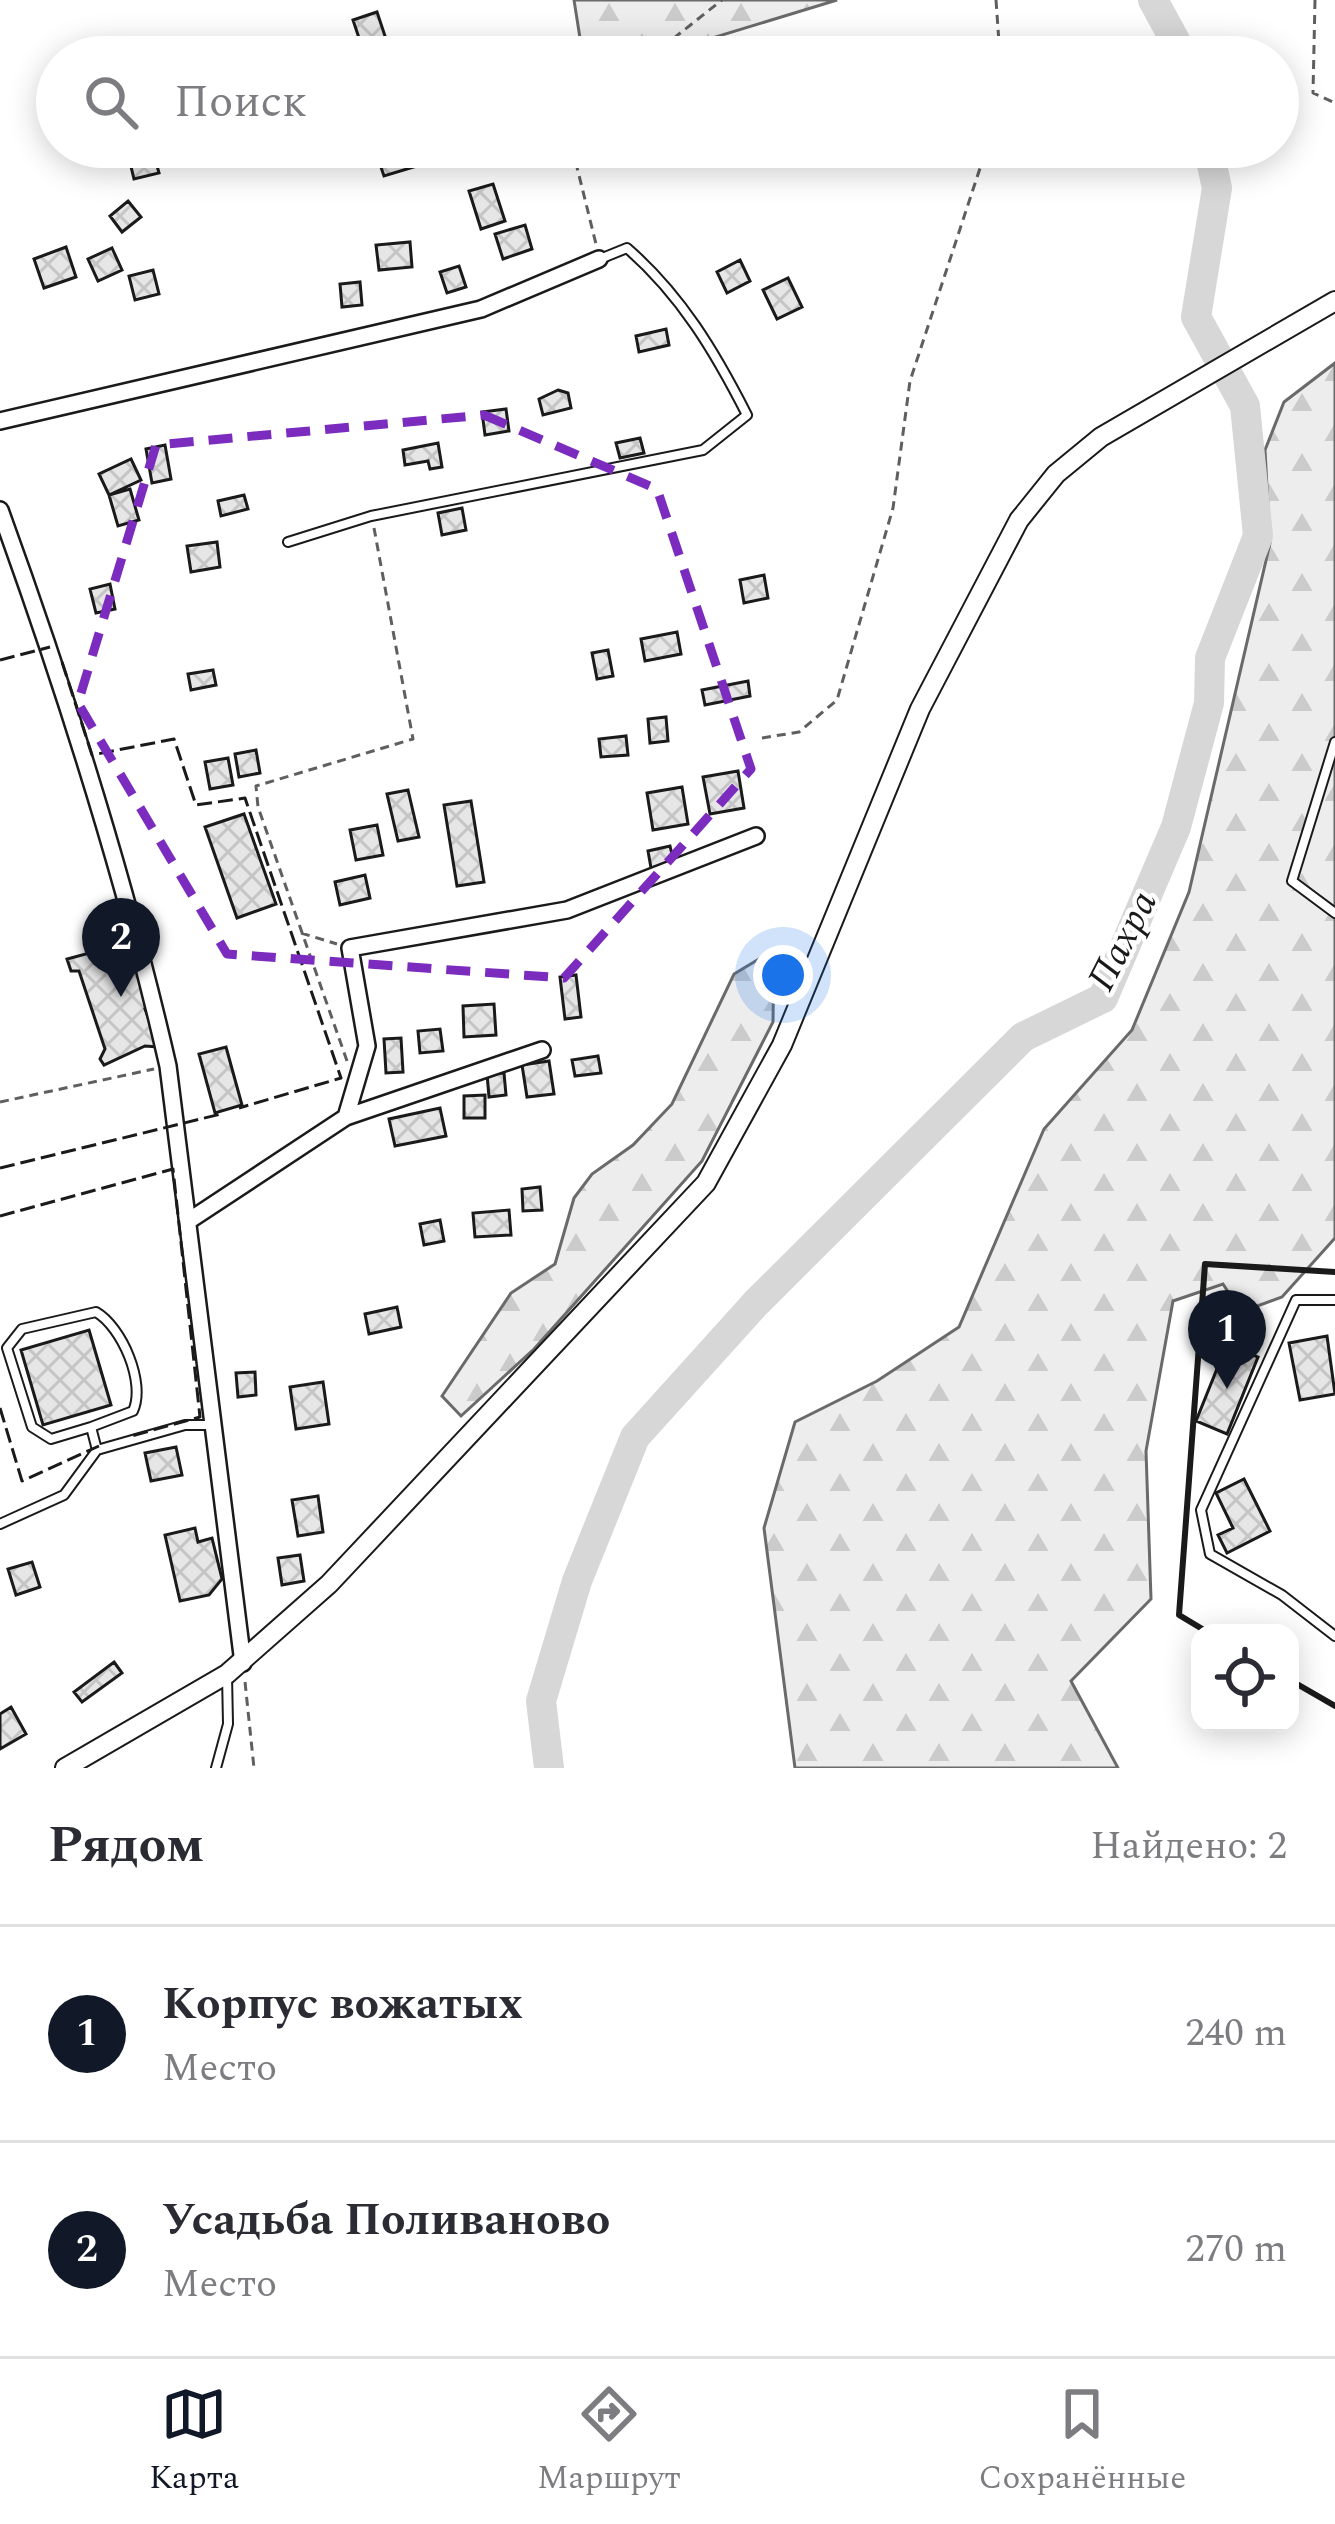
<!DOCTYPE html>
<html lang="ru">
<head>
<meta charset="utf-8">
<style>
	body { margin:0; font-family:Spectral,serif; background:#f2f2f3; color:#2b2b33 }
	.controls { position:absolute; right:36px; bottom:36px; display:grid; overflow:hidden; border-radius:24px; box-shadow:0 6px 30px #0003 }
	.controls button { width:108px; height:108px; display:grid; place-items:center; padding:0; border:0; border-bottom:3px solid #e1e1e2; background:#fff; color:#2b2b33; font:60px sans-serif }
	.you { position:absolute; left:783px; top:975px; width:42px; height:42px; margin:-30px; border:9px solid #fff; border-radius:50%; background:#1a73e8; box-shadow:0 0 0 18px #1a73e833 }
	.badge { display:grid; place-items:center; width:78px; height:78px; border-radius:50%; background:#111827; color:#fff; font-size:39px; font-weight:700 }
	.pin { position:absolute; translate:-50% -99px; filter:drop-shadow(0 3px 6px #0008) }
	.pin::after { content:''; position:absolute; top:63px; width:42px; height:36px; background:inherit; clip-path:polygon(0 0,100% 0,50% 100%) }
	.list { margin:0; padding:0; list-style:none }
	h2 { display:flex; justify-content:space-between; align-items:center; height:156px; margin:0; padding:0 48px; font-size:51px }
	h2 small { font-size:39px; font-weight:400; color:#7c7c81 }
	.list li { display:grid; grid-template-columns:78px 1fr auto; gap:36px; align-items:center; box-sizing:border-box; height:216px; padding:0 48px; border-top:3px solid #e1e1e2 }
	.list b { display:block; font-size:45px; white-space:nowrap }
	.list p { margin:0; font-size:39px; white-space:nowrap; color:#7c7c81 }
	.list em { font-size:39px; font-style:normal; color:#7c7c81 }
	.icon { flex:none; width:66px; height:66px; fill:none; stroke:currentColor; stroke-width:2; stroke-linecap:round; stroke-linejoin:round }
	.map { position:relative; flex:none; width:1335px; height:1768px; overflow:hidden }
	.search { position:absolute; background:#fff; box-shadow:0 6px 30px #0003; left:36px; right:36px; top:36px; height:132px; display:flex; align-items:center; gap:30px; box-sizing:border-box; padding:0 42px; border-radius:66px; color:#7c7c81; font-size:45px }
	.sheet { height:588px; background:#fff }
	nav { display:flex; justify-content:space-around; align-items:center; box-sizing:border-box; height:168px; border-top:3px solid #e1e1e2; background:#fff; font-size:33px; color:#7c7c81 }
	nav a { display:grid; justify-items:center; gap:6px }
	nav .on { color:#111827 }
	.map>svg:first-child { display:block }
</style>
</head>
<body>
<div class="map">
<svg width="1335" height="1768" viewBox="0 0 1335 1768">
	<defs>
		<pattern id="forest-firs" width="22" height="20" patternUnits="userSpaceOnUse" patternTransform="scale(3)"><rect width="22" height="20" fill="#ededed"/><path d="M5 1l3.5 6h-7zM16 11l3.5 6h-7z" fill="#cbcbcb"/></pattern>
		<pattern id="building-cross-hatch" width="8" height="8" patternUnits="userSpaceOnUse" patternTransform="scale(3)"><rect width="8" height="8" fill="#e6e6e6"/><path d="M0 0l8 8M0 8l8-8" fill="none" stroke="#c5c5c5"/></pattern>
	</defs>
	<rect width="100%" height="100%" fill="#fff"/>
	<path fill="url(#forest-firs)" stroke="#6a6a6a" stroke-width="3" d="M574 0H837L650 57H583Z
		M1335 363V1238L1282 1297 1241 1312 1223 1284 1173 1301 1146 1451 1151 1599 1071 1681 1118 1768H795L764 1528 795 1422 877 1381 959 1327 1044 1129 1132 1030 1189 892 1270 543 1265 450 1284 402Z
		M774 950 773 1022 702 1161 534 1349 461 1416 442 1396 511 1293 555 1264 574 1198 592 1174 633 1145 672 1104 734 974Z"/>
	<g fill="none" stroke-linecap="round" stroke-linejoin="round">
		<path stroke="#d7d7d7" stroke-width="30" d="M1153 0 1184 57
			M549 1768 541 1701 577 1581 635 1437 755 1304 1023 1037 1103 998 1176 827 1209 703 1210 658 1258 536 1245 406 1196 317 1217 188 1208 147"/>
	</g>
	<path fill="url(#building-cross-hatch)" stroke="#1a1a1a" stroke-width="3" d="M377 12 386 39 362 47 353 20Z
		M152 147 159 173 134 179 127 150Z
		M374 147H411L417 166 384 176Z
		M493 184 505 221 481 229 469 191Z
		M128 201 141 217 122 232 110 216Z
		M525 225 532 249 503 259 495 234Z
		M410 242 412 267 379 270 376 245Z
		M66 247 76 277 44 288 34 259Z
		M112 248 122 270 98 281 88 259Z
		M740 260 750 281 727 293 717 272Z
		M459 266 466 287 447 293 440 272Z
		M153 270 159 294 135 300 129 276Z
		M788 278 802 307 777 319 763 290Z
		M360 282 362 305 342 307 340 284Z
		M666 329 669 345 639 352 636 336Z
		M558 390 568 393 571 408 543 415 539 399Z
		M506 409 509 431 485 435 482 412Z
		M640 438 644 453 620 458 616 443Z
		M438 443 442 467 430 469 428 461 405 465 403 450Z
		M165 445 171 479 152 483 146 449Z
		M131 459 141 480 109 495 99 474Z
		M130 489 139 520 118 526 109 495Z
		M244 495 248 509 221 516 218 501Z
		M462 508 466 530 442 535 438 513Z
		M217 542 220 567 191 572 187 546Z
		M764 575 768 598 744 603 740 580Z
		M110 584 115 609 96 613 90 589Z
		M677 632 681 654 645 661 641 639Z
		M608 650 613 676 597 679 592 653Z
		M213 670 216 685 191 690 188 674Z
		M748 681 750 696 705 705 702 690Z
		M666 717 668 741 650 743 648 719Z
		M626 736 628 755 601 757 599 739Z
		M256 750 260 773 239 777 235 754Z
		M228 758 233 785 210 789 205 762Z
		M738 771 744 808 710 814 703 777Z
		M682 787 688 824 653 830 647 793Z
		M408 790 419 837 398 841 387 794Z
		M471 801 484 882 457 886 444 805Z
		M244 814 276 904 237 918 205 827Z
		M377 825 383 855 356 860 350 830Z
		M670 846 674 863 651 868 648 851Z
		M365 875 370 898 340 905 335 882Z
		M122 935 130 945 132 972 140 971 153 1006 145 1009 159 1047 145 1046 104 1065 100 1059 105 1049 79 971H71L67 959 112 947Z
		M576 975 581 1017 565 1019 560 977Z
		M494 1004 496 1035 464 1037 463 1006Z
		M440 1029 443 1051 420 1053 418 1031Z
		M401 1038 403 1072 386 1073 384 1039Z
		M226 1047 242 1105 215 1113 199 1054Z
		M598 1056 601 1073 575 1076 572 1060Z
		M549 1061 554 1094 527 1097 522 1065Z
		M504 1073 506 1095 489 1097 487 1074Z
		M485 1095V1118H464V1096Z
		M440 1108 446 1136 395 1146 389 1119Z
		M540 1187 542 1210 523 1211 522 1189Z
		M509 1210 511 1235 475 1237 473 1213Z
		M440 1220 444 1241 424 1245 420 1224Z
		M397 1307 401 1327 369 1334 365 1314Z
		M89 1330 111 1405 43 1425 21 1350Z
		M1327 1336 1335 1394 1300 1400 1289 1343Z
		M1227 1344 1258 1357 1227 1434 1196 1421Z
		M255 1372 256 1395 238 1397 236 1373Z
		M323 1382 329 1424 296 1429 290 1387Z
		M176 1447 182 1475 151 1481 145 1453Z
		M1244 1479 1270 1531 1227 1553 1218 1535 1233 1528 1216 1493Z
		M318 1496 323 1532 298 1536 292 1500Z
		M195 1528 198 1542 212 1538 222 1579 209 1595 180 1601 165 1535Z
		M300 1555 304 1581 282 1585 278 1558Z
		M32 1562 40 1587 16 1595 8 1569Z
		M114 1662 122 1673 82 1702 74 1692Z
		M11 1707 26 1734 0 1749V1714Z"/>
	<g fill="none" stroke-linecap="round" stroke-linejoin="round">
		<defs>
			<path id="service" d="M288 542 371 516 703 450 747 415C715 352 681 295 627 248L600 259
				M1335 742 1292 881 1335 913
				M1335 1300H1296L1201 1510 1210 1554 1282 1595 1335 1636
				M91 1427 51 1439 32 1427 7 1348 22 1329 96 1312C122 1327 146 1383 133 1411L91 1427 97 1450 185 1425H211
				M0 1524 64 1495 97 1450
				M216 1768 228 1724 227 1675"/>
			<path id="minor" d="M0 421 481 309 599 259
				M0 510C66 692 125 878 168 1066L243 1663
				M346 1117 367 1046 350 948 567 910 756 836
				M190 1220 346 1117 542 1050"/>
			<path id="tertiary" d="M65 1768 227 1674 329 1584 706 1183 782 1045 920 709 1019 520 1056 474 1101 437 1335 301"/>
		</defs>
		<use href="#service" stroke="#1a1a1a" stroke-width="12"/>
		<use href="#minor" stroke="#1a1a1a" stroke-width="20"/>
		<use href="#tertiary" stroke="#1a1a1a" stroke-width="22"/>
		<path stroke="#5f5f5f" stroke-width="3" stroke-dasharray="9 6" stroke-linecap="butt" d="M996 0 1000 57
			M1315 0 1313 93 1335 103
			M650 57 722 0
			M572 147 596 244
			M762 738 799 732 837 700 893 508 910 381 987 147
			M301 933 337 944
			M347 1061 258 807 256 786 413 739 374 528
			M0 1102 154 1069
			M245 1682 254 1768"/>
		<use href="#service" stroke="#fff" stroke-width="8"/>
		<use href="#minor" stroke="#fff" stroke-width="15"/>
		<use href="#tertiary" stroke="#fff" stroke-width="18"/>
		<path stroke="#1a1a1a" stroke-width="3" stroke-dasharray="15 6" stroke-linecap="butt" d="M0 660 50 647
			M62 662 92 755 174 739 196 805 245 798 341 1078 239 1108
			M0 1168 221 1114
			M0 1216 173 1169 200 1417 128 1437
			M0 1408 22 1481 99 1446"/>
		<path stroke="#1a1a1a" stroke-width="6" d="M1209 1633 1179 1615 1205 1264 1335 1272
			M1290 1680 1335 1706"/>
	</g>
	<path fill="none" stroke="#7b2cbf" stroke-width="9" stroke-dasharray="24 15" stroke-linejoin="round" d="M484 415 657 489 751 769 564 978 227 954 78 703 156 445Z"/>
	<g text-anchor="middle" dominant-baseline="central" stroke-width="9" stroke-linejoin="round" paint-order="stroke">
		<g font-size="39" font-style="italic" fill="#1a1a1a" stroke="#fff">
			<text transform="translate(1123 941) rotate(-63)">Пахра</text>
		</g>
	</g>
</svg>
<div class="controls">
<button><svg class="icon" aria-label="locate" viewBox="0 0 24 24"><circle cx="12" cy="12" r="6"/><path d="M12 2v4M12 18v4M2 12h4M18 12h4"/></svg></button>
</div>
<div class="you"></div>
<div class="pin badge" style="left:1227px;top:1389px">1</div>
<div class="pin badge" style="left:121px;top:997px">2</div>
<div class="search"><svg class="icon" aria-label="search" viewBox="0 0 24 24"><circle cx="10" cy="10" r="6"/><path d="M15 15l6 6"/></svg>Поиск</div>
</div>
<section class="sheet">
<h2>Рядом<small>Найдено: 2</small></h2>
<ul class="list">
<li><span class="badge">1</span><div><b>Корпус вожатых</b><p>Место</p></div><em>240 m</em></li>
<li><span class="badge">2</span><div><b>Усадьба Поливаново</b><p>Место</p></div><em>270 m</em></li>
</ul>
</section>
<nav>
<a class="on"><svg class="icon" aria-label="map" viewBox="0 0 24 24"><path d="M3 6l6-2 6 2 6-2v14l-6 2-6-2-6 2zM9 4v14M15 6v14"/></svg>Карта</a>
<a><svg class="icon" aria-label="directions" viewBox="0 0 24 24"><path d="M12 3l9 9-9 9-9-9zM9 14v-3h6M13 9l2 2-2 2"/></svg>Маршрут</a>
<a><svg class="icon" aria-label="saved" viewBox="0 0 24 24"><path d="M7 4h10v16l-5-4-5 4z"/></svg>Сохранённые</a>
</nav>
</body>
</html>
